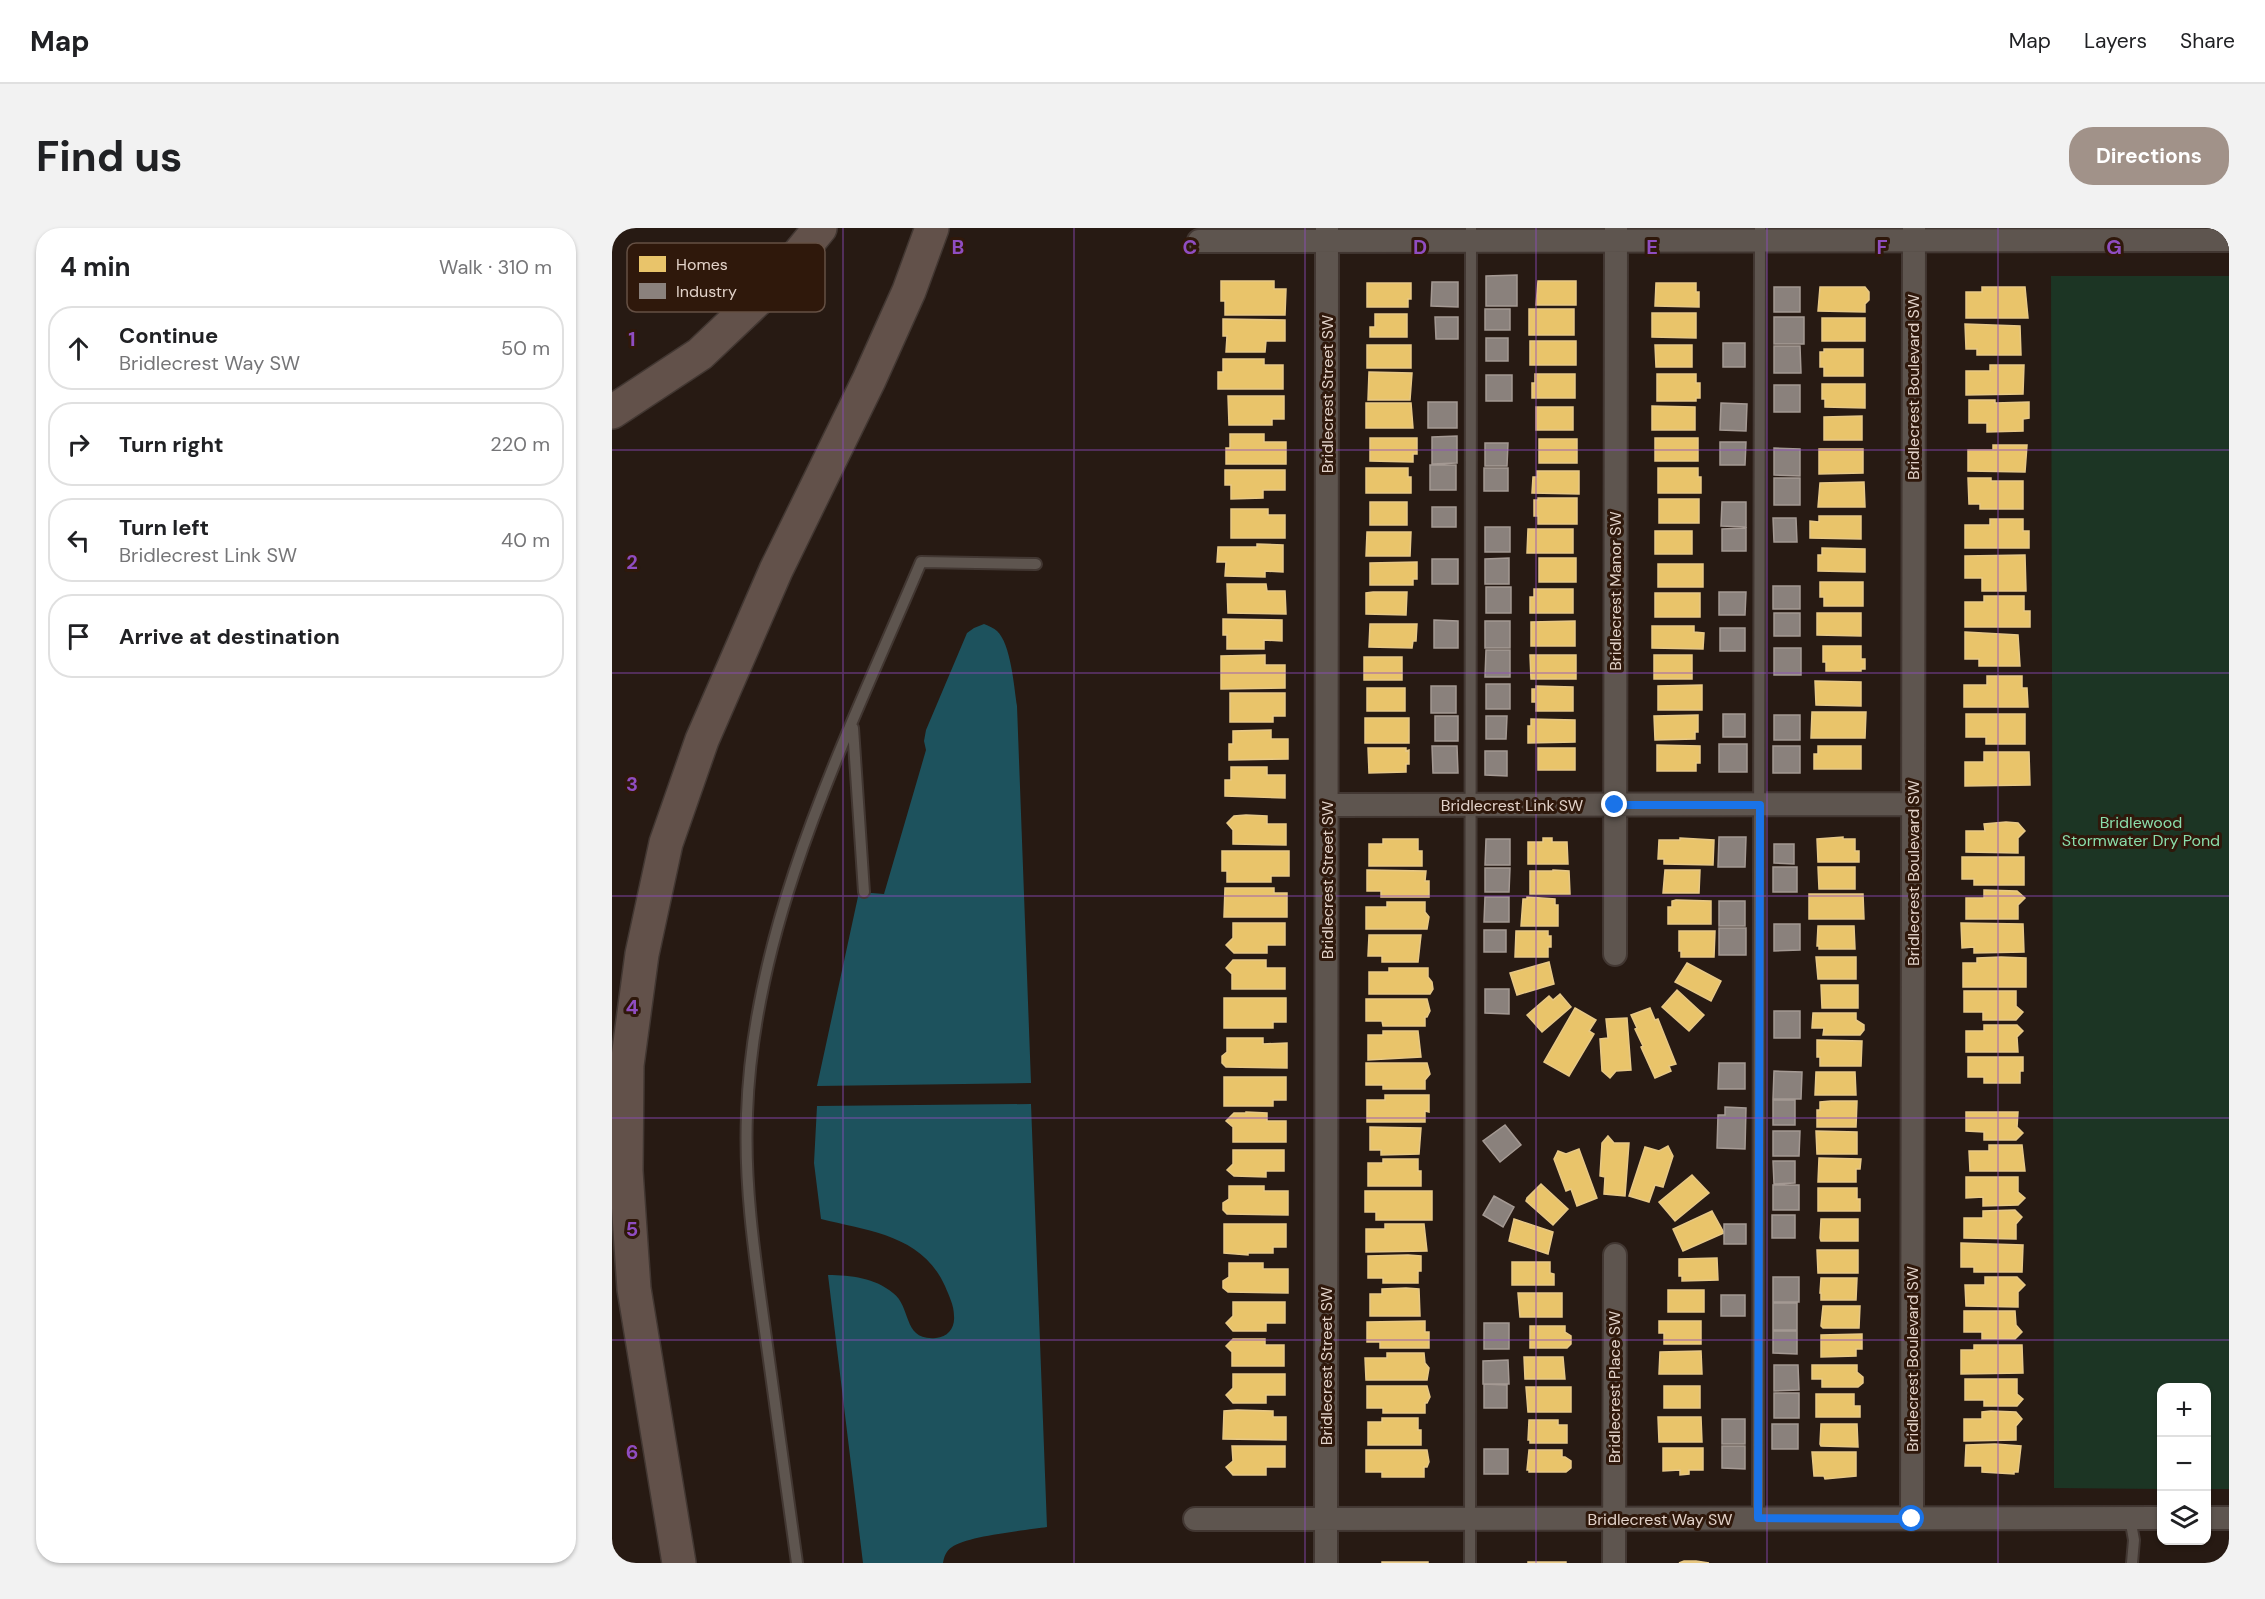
<!DOCTYPE html>
<html lang="en">
<head>
<meta charset="utf-8">
<style>
	body { margin:0; font-family:"DM Sans",sans-serif; background:#f2f2f2; color:#202124 }
	.controls { position:absolute; right:18px; bottom:18px; display:grid; overflow:hidden; border-radius:12px; box-shadow:0 2px 4px #0004 }
	.controls button { width:54px; height:54px; display:grid; place-items:center; padding:0; border:0; border-bottom:2px solid #e0e0e0; background:#fff; color:#202124; font:30px sans-serif }
	.stop { position:absolute; width:18px; height:18px; margin:-14px; border:4px solid #1a73e8; border-radius:50%; background:#fff }
	.stop.end { background:#1a73e8; border-color:#fff; box-shadow:0 2px 6px #0008 }
	.list { margin:0; padding:0; list-style:none }
	h2 { display:flex; justify-content:space-between; align-items:center; height:78px; margin:0; padding:0 24px; font-size:26px }
	h2 small { font-size:20px; font-weight:400; color:#757577 }
	.list li { display:grid; grid-template-columns:39px 1fr auto; gap:18px; align-items:center; box-sizing:border-box; height:84px; margin:0 12px 12px; padding:0 12px; border:2px solid #e0e0e0; border-radius:24px }
	.list b { display:block; font-size:22px; white-space:nowrap }
	.list p { margin:0; font-size:20px; white-space:nowrap; color:#757577 }
	.list em { font-size:20px; font-style:normal; color:#757577 }
	.icon { flex:none; width:33px; height:33px; fill:none; stroke:currentColor; stroke-width:2; stroke-linecap:round; stroke-linejoin:round }
	.map { position:relative; flex:none; width:1617px; height:1335px; overflow:hidden; border-radius:24px }
	header { display:flex; align-items:center; gap:36px; box-sizing:border-box; height:84px; padding:0 30px; background:#fff; border-bottom:2px solid #e0e0e0 }
	header strong { font-size:28px }
	nav { display:flex; gap:33px; margin-inline-start:auto; font-size:21px }
	.intro { display:flex; align-items:center; justify-content:space-between; box-sizing:border-box; height:144px; padding:0 36px }
	h1 { margin:0; font-size:42px }
	.button { padding:15px 27px; border-radius:24px; background:#a19289; color:#fff; font-size:21px; font-weight:700 }
	main { display:flex; gap:36px; padding:0 36px }
	aside { flex:1; background:#fff; border-radius:24px; box-shadow:0 2px 4px #0004 }
	.map>svg:first-child { display:block }
</style>
</head>
<body>
<header>
<strong>Map</strong>
<nav><a>Map</a><a>Layers</a><a>Share</a></nav>
</header>
<div class="intro"><h1>Find us</h1><a class="button">Directions</a></div>
<main>
<aside>
<h2>4 min<small>Walk · 310 m</small></h2>
<ul class="list">
<li><svg class="icon" aria-label="ahead" viewBox="0 0 24 24"><path d="M12 20V5M6 11l6-6 6 6"/></svg><div><b>Continue</b><p>Bridlecrest Way SW</p></div><em>50 m</em></li>
<li><svg class="icon" aria-label="right" viewBox="0 0 24 24"><path d="M7 20v-9h11M14 6l5 5-5 5"/></svg><div><b>Turn right</b></div><em>220 m</em></li>
<li><svg class="icon" aria-label="left" viewBox="0 0 24 24"><path d="M17 20v-9H6M10 6l-5 5 5 5"/></svg><div><b>Turn left</b><p>Bridlecrest Link SW</p></div><em>40 m</em></li>
<li><svg class="icon" aria-label="arrive" viewBox="0 0 24 24"><path d="M6 21V4h12l-3 4 3 4H6"/></svg><div><b>Arrive at destination</b></div></li>
</ul>
</aside>
<div class="map">
<svg width="1617" height="1335" viewBox="0 0 1617 1335">
	<rect width="100%" height="100%" fill="#271a13"/>
	<path fill="#1c3524" d="M1439 48H1617V1261H1595L1594 1160H1550L1549 1261 1442 1260Z"/>
	<path fill="#1d525d" d="M372 396C377 398 382 400 385 403 399 416 402 459 405 478L419 855 205 858 247 664 272 666 314 522 312 513 314 502 355 405 362 400Z
		M419 876 435 1299C415 1302 354 1308 340 1319 334 1323 332 1329 331 1335H251L216 1047C239 1047 263 1050 281 1065 300 1079 290 1113 324 1110 336 1109 343 1100 342 1088 342 1077 337 1068 333 1058 310 1007 257 1003 209 991L202 935 205 878Z"/>
	<path fill="#e9c46a" stroke="#e7c886" stroke-width="1.5" d="M609 53H662V61H674L673 87H613V73H609Z
		M926 53H964V77H924Z
		M755 55H799V71H796V79H755Z
		M1044 55H1084V64H1087V79L1043 78Z
		M1208 59H1253L1257 64V72L1253 76V84L1206 83Z
		M1370 59H1413L1416 90H1354V64H1370Z
		M917 81H962V107H917Z
		M1040 85H1084V110L1040 109Z
		M763 86H795V109H758V99H763Z
		M1210 90H1253V113H1210Z
		M611 91 673 92V113H654L653 124H614L615 108H611Z
		M1353 96 1408 98 1409 127H1365V121H1354Z
		M918 113H964V137H918Z
		M755 117H799V140H755Z
		M1043 117H1080V139H1044Z
		M1212 121H1251V148H1212V139H1208V124H1212Z
		M611 131H652V137H671V161H606V144H611Z
		M1378 137H1412L1411 166 1354 167V143H1378Z
		M757 144 800 145 798 172H756Z
		M923 146H963V170H920V155H923Z
		M1045 146H1084V155H1088V170H1084V173H1045Z
		M1210 156H1253V180L1213 179V171H1210Z
		M616 168H672V191H660V197H617Z
		M1357 172H1383V175L1417 174V190L1411 191V203L1375 204V195H1357Z
		M754 175H799L801 200H754Z
		M1040 178 1083 179V202H1040Z
		M924 179H961V202H924Z
		M1250 188V212H1212V189Z
		M618 206H652V214H674V236H614V220H618Z
		M758 210H805V226H801V234L758 233Z
		M1043 210H1086V233H1043Z
		M927 211H965V235H927Z
		M1381 217H1415L1413 244 1356 243V222H1381Z
		M1207 221H1251V245L1207 246Z
		M754 240H796V249H799V265H754Z
		M1046 240H1086V249H1089V265H1046Z
		M613 242H673V262H651V270L619 271V257H613Z
		M925 243H967V266L920 265 921 249H925Z
		M1356 250H1379V253H1411V281H1368V276H1357Z
		M1252 254 1253 279H1206L1208 255Z
		M926 270H965V296H926V288H922V272H926Z
		M1047 271H1087V295H1047Z
		M758 274H795V297H758Z
		M619 281H656V287H673V310H619Z
		M1207 288H1249V311L1198 310V293L1207 294Z
		M1378 291H1411V303H1417V320H1353V297H1378Z
		M916 301H961V325H915Z
		M1043 303H1080V326H1043Z
		M755 304H799L798 328H754Z
		M645 316 671 317V344L653 343V349L613 348 614 334H605L606 319H645Z
		M1210 320 1253 321V344L1206 343V327H1210Z
		M1413 327 1414 363H1370V350H1353V328Z
		M927 330H964V354H927Z
		M805 334V351H801V357H758V335Z
		M1046 336H1091V359H1046Z
		M1208 354H1251V378H1212V369H1208Z
		M615 356H654L655 363H673L674 386 616 385Z
		M922 361H961V385H918V369H922Z
		M761 364H795L794 387 754 386V365Z
		M1043 365H1088V389H1043Z
		M1372 368H1412V383H1418V399H1353V374H1372Z
		M1205 385H1249V408L1205 407Z
		M611 391 670 392V413L652 412V421H615V407H611Z
		M963 393V418H919V394Z
		M758 396H805L804 413H801L800 420 757 419Z
		M1040 398H1082V404L1092 405 1091 421 1040 420Z
		M1353 404 1406 407 1408 438H1367V431H1353Z
		M1211 418H1249V431H1253V441H1249V443H1214V434H1211Z
		M653 427V437H673V460L609 461V428Z
		M918 427H964V451H919Z
		M1042 427H1080V451H1042Z
		M752 429H790V452H752Z
		M1375 448H1410V460H1415L1416 479H1352V457H1375Z
		M1203 453 1249 454V478L1204 477Z
		M1090 457V482H1046V458Z
		M924 458 961 459V483H924V474H920V461H924Z
		M755 460H793V483H755Z
		M618 465H673V488H661V494H618Z
		M1200 484H1254L1253 510H1199Z
		M1354 486H1413V516H1374V509H1354Z
		M1086 487V504H1083V511L1043 512 1042 488Z
		M753 490H797V515H753Z
		M919 491 963 492V514L916 515V498H919Z
		M659 502V511H676V531L617 532V516H621V503Z
		M1045 517 1088 518V535H1084V543H1045Z
		M1206 518H1249V541H1202V526H1206Z
		M756 520H794V523L797 522V536H794V544L757 545Z
		M926 520H963V542H926Z
		M1372 524H1417L1418 557 1353 558V534H1372Z
		M619 539H655V547H673V570L613 568V552H619Z
		M634 587 655 588V596H674V617L621 616V602L615 595 622 588Z
		M1394 594 1406 595 1413 603 1406 610V625L1354 624V603H1373L1372 596Z
		M1231 609V611H1243V623H1247V634H1206L1205 611Z
		M931 610H940V614H955L956 636H916V614H931Z
		M1068 610 1102 612 1101 637 1052 636V631H1046L1047 612H1068Z
		M771 611H806V623H810V638H757V616H771Z
		M610 623H677V648H659V654H615V643H610Z
		M1350 629H1412V657H1362V651H1350Z
		M1206 639H1243V661H1207Z
		M755 642 814 643 813 653H817V669H769V663H755Z
		M941 642 957 643 958 666H918V643H941Z
		M1053 642H1088L1087 665H1051Z
		M613 660H662V665H675V689H612Z
		M1372 662 1405 663 1413 670 1406 677V691H1354V670H1372Z
		M1197 666H1251L1252 691H1197Z
		M915 669 943 671V677H946V698H909L911 671H915Z
		M1064 672 1099 673V696H1056V679H1060V673Z
		M775 674H813V684L817 689 815 701H754V679H775Z
		M621 695H673V717H655V725H622L614 717 621 710Z
		M1349 695 1411 696 1412 724 1362 725V719L1350 720Z
		M1206 698H1242L1243 721H1207V718H1205Z
		M904 703H936V708H939V719H936V729H903Z
		M1067 703H1103L1102 729H1069V723H1067Z
		M757 707H809L806 734H770V728H756Z
		M1204 729H1244V751H1206Z
		M1389 729 1414 730V759H1351V735H1365V730Z
		M621 732H654V740H673V761H620V746L614 740Z
		M937 734 942 756 905 767 898 745Z
		M1075 735 1109 753 1099 773 1063 754Z
		M777 740H816V749L820 754 821 761 818 766H757V744H777Z
		M1209 757H1246V780H1210Z
		M1065 762 1092 787 1077 803 1050 779Z
		M1352 763H1404V778L1411 784 1404 792H1371V784H1352Z
		M948 766 959 779 930 804 915 787 937 768 941 772Z
		M612 770H674V794H661V800H612Z
		M754 771H815L818 783 815 789H813V798H771L770 793H754Z
		M963 780 984 792 977 803 982 806 957 848 932 834Z
		M1038 780 1043 792 1046 791 1064 836 1057 838 1059 843 1043 850 1029 819 1031 818 1023 801 1025 800 1019 787Z
		M1201 785H1244V792L1252 797V802L1248 807H1211L1212 800H1200Z
		M1015 790 1019 842 1004 843 998 850 990 843 988 811 996 810 994 791Z
		M1372 797H1405L1411 803 1405 809 1406 824H1354V803H1372Z
		M771 803H806L809 829 756 832V807H771Z
		M615 810H651V816L675 815V840L614 839 610 835V828L615 824Z
		M1205 812 1250 813 1249 838H1208V829H1205Z
		M1356 829H1411V843H1408V855H1372V849H1356Z
		M754 835H815L818 846 813 852V861H771V857H754Z
		M1204 844H1243L1244 867H1203Z
		M612 849H674V872H661V878H612Z
		M773 867H817V884L813 883V894H755V872H773Z
		M1219 873H1245L1244 899H1205V882H1208V874Z
		M634 884 655 885V893H674V914H621V899L614 893 622 885H634Z
		M1354 884H1406L1405 899 1411 905 1404 912H1372V904L1354 903Z
		M758 899 809 900 807 926 769 927V922H758Z
		M1204 903 1245 904V926H1205Z
		M996 908 1002 915H1017L1013 968 992 966 993 949 988 948 990 915Z
		M1377 917H1410L1413 943H1358L1357 923H1377Z
		M1056 918 1061 928 1051 959 1043 957 1037 974 1017 968 1033 919 1047 923Z
		M967 921 985 970 965 978 959 961 954 963 942 931 946 923 954 926Z
		M621 922H672V943H654V949L622 948 615 942 621 936Z
		M1207 930 1249 931 1248 941H1244V954H1206Z
		M771 931H806V943H809V958H756V935H771Z
		M1080 947 1097 965 1063 993 1047 974Z
		M1354 949H1406V964L1413 970 1406 977 1371 978V969L1354 970Z
		M929 956 956 981 941 997 914 973 915 970Z
		M617 958H652V963H676V987L615 986 611 982V975L617 971Z
		M1206 960H1245V971H1248V983H1206Z
		M753 963H820V992H764V984H753Z
		M1403 982 1410 989 1404 996V1011L1352 1010V990H1371V983Z
		M1100 983 1112 1005 1071 1023 1061 1001Z
		M902 991 941 1004 936 1026 897 1013Z
		M1209 991H1246V1013H1209L1208 1010Z
		M612 996H674V1019H661V1025H636V1027L612 1025Z
		M773 996H812L815 1023 754 1024V1001H773Z
		M1349 1015 1411 1017 1410 1044H1362V1039H1349Z
		M1205 1022H1246V1045H1206Z
		M796 1027 809 1028V1043H806V1055H771V1050H756V1028Z
		M1105 1030 1106 1052 1070 1053V1048H1067V1031Z
		M900 1034H938V1045L942 1046V1057H900Z
		M617 1035H651V1041H676V1065L616 1064 611 1060V1053L617 1049Z
		M1373 1049H1405L1413 1057 1406 1064V1079L1354 1078 1353 1057H1373Z
		M1209 1050H1245L1244 1072H1209V1065H1208Z
		M794 1060 807 1061 808 1088H758V1066H770V1061Z
		M1056 1062H1092V1084H1056Z
		M906 1065H950V1089H908Z
		M621 1074H673V1095H654V1103H621L614 1095 621 1088Z
		M1211 1078H1248L1247 1100H1211L1209 1098Z
		M1352 1083H1403L1404 1097 1410 1104 1403 1111H1370V1104H1352Z
		M813 1093V1104H817V1120H768V1114H755V1094Z
		M1047 1093H1089V1116H1052V1105H1047Z
		M918 1098H953V1104L959 1108V1116L955 1120H918Z
		M1250 1106V1121H1244V1128L1209 1129V1107Z
		M621 1111H653V1117H672V1138H620V1124L614 1118Z
		M1362 1117H1410L1411 1145 1349 1146V1122H1362Z
		M1089 1123 1090 1146H1047L1048 1124Z
		M775 1125H812L813 1135 817 1140 815 1152H754L753 1130H775Z
		M912 1129H951L953 1151H913Z
		M1200 1137H1245V1144L1251 1149V1155L1246 1159H1210V1151H1200Z
		M621 1146H673V1167H654V1175H621L614 1167 621 1160Z
		M1353 1151H1405V1166L1411 1171 1405 1178H1372V1172H1353Z
		M755 1158H815L818 1169 815 1175H813V1185H771V1180H755Z
		M1052 1158H1088V1180H1052Z
		M914 1159H959V1184H916Z
		M1204 1166H1242V1178H1248V1189H1204Z
		M625 1182 661 1183V1189H674V1212L611 1211 612 1183Z
		M1379 1183 1404 1184 1410 1191 1404 1198V1212L1352 1213V1191H1370V1184Z
		M1046 1189H1089L1090 1214H1047Z
		M770 1190H806V1202H809V1217H756V1194H770Z
		M917 1192H946V1197H955V1215H918V1212H916Z
		M1209 1196H1245L1246 1219 1209 1218 1208 1216Z
		M1383 1216 1409 1218 1406 1244H1402V1246L1370 1244V1238H1353L1354 1217Z
		M620 1218H673V1239H654V1247H621L614 1239 621 1233Z
		M1051 1220H1091V1242H1077V1246L1068 1247V1242L1051 1243Z
		M754 1222H815L817 1234 815 1239H812V1249H770V1244H754Z
		M917 1222H950V1229H953L959 1233V1240L954 1244H917V1242H915Z
		M1200 1224H1244V1248L1213 1251 1212 1248H1202Z
		M1072 1333H1084L1097 1335H1067Z
		M770 1334H816V1335H770Z
		M916 1334H954V1335H916Z"/>
	<path fill="#8a817c" stroke="#a49993" stroke-width="1.5" d="M905 47V78H874V48Z
		M820 54H846V79L819 78Z
		M1162 59H1188V84H1162Z
		M873 81H898V102H873Z
		M823 89H846V111H824Z
		M1162 89H1192V116H1162Z
		M874 110H896V133H874Z
		M1111 115H1133V139H1111Z
		M1162 118H1188L1189 145H1162Z
		M874 147H900V173H874Z
		M1162 157H1188V184H1162Z
		M816 174H845V200H816Z
		M1109 175 1135 176 1134 203 1108 202Z
		M845 208V235L820 236V209Z
		M1108 214H1134L1133 237H1108Z
		M873 215H896L895 238H873Z
		M1162 220 1188 221V248L1162 247Z
		M818 237H844V262H818Z
		M872 240H896V263H872Z
		M1162 250H1188V277H1162Z
		M1110 274H1134V299L1109 298Z
		M820 279H844V299H820Z
		M1161 290H1184L1185 314H1162Z
		M873 299H898V324H873Z
		M1134 300V323H1110V301Z
		M897 330V356H873V331Z
		M820 331H846V356H820Z
		M1161 358H1188V381H1161Z
		M874 359H899V385H874Z
		M1107 364H1134L1133 387H1107Z
		M1162 385H1188V408H1162Z
		M822 392 846 393V420H822Z
		M873 393H898V420H873Z
		M1108 400H1133V423H1108Z
		M1162 420H1189V447H1162Z
		M874 422H898V449H873Z
		M874 456H898V481H874Z
		M819 458H844V485H819Z
		M1111 486H1133V509H1111Z
		M1162 487H1188V512H1162Z
		M823 488H846V513H823Z
		M874 488H895L894 511H874Z
		M1107 516H1135V544H1107Z
		M820 518H845L846 545H821Z
		M1161 518H1188V545H1161Z
		M873 523H895V548L873 547Z
		M1107 609H1134L1133 639H1106Z
		M874 611H898V637H873Z
		M1162 616H1182V636L1162 635Z
		M1161 639H1185V664H1161Z
		M873 640H898L897 664H873Z
		M873 669H897V694H872Z
		M1107 673H1133V698H1107Z
		M1162 696H1188V722L1162 723Z
		M1107 700H1134V727H1107Z
		M872 702H894V724H872Z
		M873 761H897V786L873 785Z
		M1162 783H1188V810H1162Z
		M1107 835H1133V861H1106Z
		M1162 843 1190 844 1189 871H1161Z
		M1161 872H1183V897H1161Z
		M1113 879 1134 880 1133 921 1105 920 1106 887H1113Z
		M893 897 909 917 888 934 871 913Z
		M1161 903H1188L1187 928H1161Z
		M1161 933H1183V955L1162 956Z
		M1161 957H1187V982H1161Z
		M882 968 902 979 891 999 871 987Z
		M1160 987H1183V1010H1160Z
		M1112 996H1134V1016H1112Z
		M1161 1049H1187V1074H1161Z
		M1109 1067H1133V1088H1109Z
		M1161 1075H1185V1102H1161Z
		M872 1095H897V1121H872Z
		M1161 1103H1185V1126L1161 1125Z
		M896 1132 897 1156H871V1133Z
		M1162 1137H1186L1187 1162 1162 1163Z
		M872 1156 895 1157V1180H872Z
		M1162 1165H1187V1190H1162Z
		M1110 1191H1133V1216H1110Z
		M1160 1196H1186V1221H1160Z
		M1110 1218H1133V1241L1110 1240Z
		M872 1221H896V1246H872Z"/>
	<g fill="none" stroke-linecap="round" stroke-linejoin="round">
		<defs>
			<path id="lane" d="M241 500 252 664
				M1146 1290 1148 0
				M1518 1290 1522 1312 1520 1335
				M185 1335C174 1258 164 1180 153 1103 143 1031 132 959 135 886 141 693 235 509 309 334L424 336
				M858 1335 859 0"/>
			<path id="street" d="M587 13 1617 12
				M715 577 1301 576
				M1003 726 1004 0
				M1594 1290H1617
				M583 1291 1550 1290
				M1300 1291 1302 0
				M714 1335 715 0
				M1002 1335 1003 1027"/>
			<path id="highway" d="M0 184 88 126 165 53 208 0
				M67 1335 22 1061 14 943 15 837 30 726 54 615 90 512 164 342 257 152 297 63 320 0"/>
		</defs>
		<use href="#lane" stroke="#423732" stroke-width="14"/>
		<use href="#street" stroke="#423732" stroke-width="26"/>
		<use href="#highway" stroke="#423732" stroke-width="36"/>
		<use href="#lane" stroke="#5e554f" stroke-width="10"/>
		<use href="#street" stroke="#5e554f" stroke-width="22"/>
		<use href="#highway" stroke="#62514a" stroke-width="33"/>
	</g>
	<g fill="none" stroke-linecap="round" stroke-linejoin="round">
		<path stroke="#1a73e8" stroke-width="8" d="M1003 577H1148L1146 1290 1300 1291"/>
	</g>
	<path fill="none" stroke="#904dc1" stroke-width="1.5" stroke-opacity="0.55" d="M231 0V1335M462 0V1335M693 0V1335M924 0V1335M1155 0V1335M1386 0V1335M0 222H1617M0 445H1617M0 668H1617M0 890H1617M0 1112H1617"/>
	<g text-anchor="middle" dominant-baseline="central" stroke-width="6" stroke-linejoin="round" paint-order="stroke">
		<g font-size="16" fill="#e2d2c9" stroke="#2f180b">
			<text transform="translate(1301 159) rotate(-90)">Bridlecrest Boulevard SW</text>
			<text transform="translate(715 166) rotate(-90)">Bridlecrest Street SW</text>
			<text transform="translate(1003 363) rotate(-90)">Bridlecrest Manor SW</text>
			<text x="900" y="577">Bridlecrest Link SW</text>
			<text transform="translate(1301 645) rotate(-90)">Bridlecrest Boulevard SW</text>
			<text transform="translate(715 652) rotate(-90)">Bridlecrest Street SW</text>
			<text transform="translate(1300 1131) rotate(-90)">Bridlecrest Boulevard SW</text>
			<text transform="translate(714 1138) rotate(-90)">Bridlecrest Street SW</text>
			<text transform="translate(1002 1159) rotate(-90)">Bridlecrest Place SW</text>
			<text x="1048" y="1291">Bridlecrest Way SW</text>
		</g>
		<g font-size="16" fill="#8adeab" stroke="#2f180b">
			<text x="1529" y="594">Bridlewood<tspan x="1529" dy="18">Stormwater Dry Pond</tspan></text>
		</g>
	</g>
	<rect x="15" y="15" width="198" height="69" rx="9" fill="#2f180b" stroke="#655044" stroke-width="1.5"/>
	<rect x="27" y="28" width="27" height="16" fill="#e9c46a"/>
	<rect x="27" y="55" width="27" height="16" fill="#8a817c"/>
	<g font-size="16" fill="#e2d2c9">
		<text x="64" y="42">Homes</text>
		<text x="64" y="69">Industry</text>
	</g>
	<g font-size="20" text-anchor="middle" font-weight="bold" fill="#904dc1" stroke="#2f180b" stroke-width="6" stroke-linejoin="round" paint-order="stroke">
		<text x="346" y="26">B</text>
		<text x="578" y="26">C</text>
		<text x="808" y="26">D</text>
		<text x="1040" y="26">E</text>
		<text x="1270" y="26">F</text>
		<text x="1502" y="26">G</text>
		<text x="20" y="118">1</text>
		<text x="20" y="341">2</text>
		<text x="20" y="563">3</text>
		<text x="20" y="786">4</text>
		<text x="20" y="1008">5</text>
		<text x="20" y="1231">6</text>
	</g>
</svg>
<div class="controls">
<button>+</button>
<button>−</button>
<button><svg class="icon" aria-label="layers" viewBox="0 0 24 24"><path d="M12 4l9 5-9 5-9-5zM3 14l9 5 9-5"/></svg></button>
</div>
<div class="stop" style="left:1300px;top:1291px"></div>
<div class="stop end" style="left:1003px;top:577px"></div>
</div>
</main>
</body>
</html>
